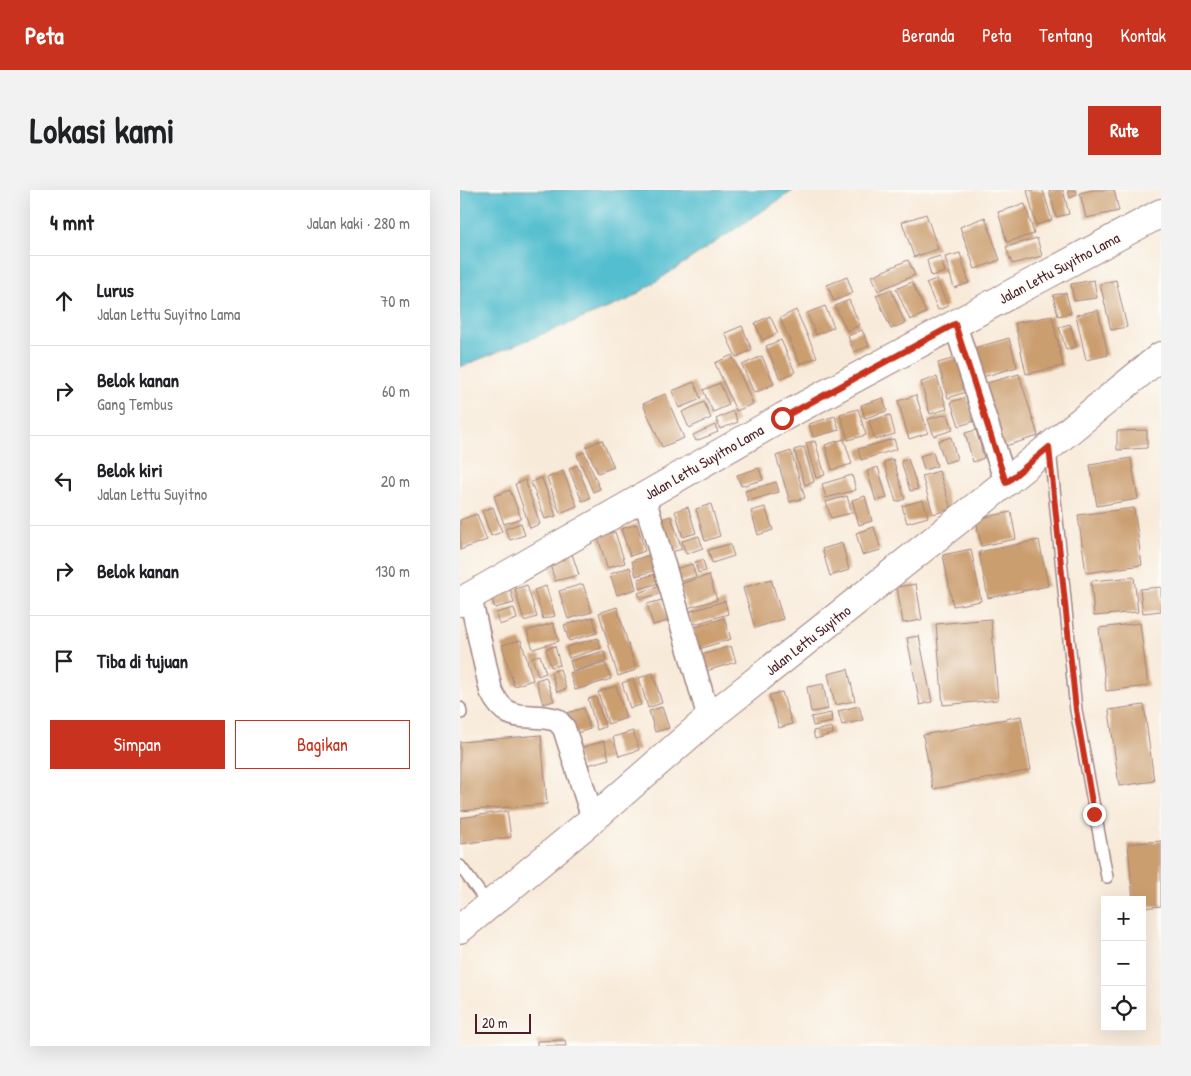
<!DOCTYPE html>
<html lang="id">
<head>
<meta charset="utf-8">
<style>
	body { margin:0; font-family:"Patrick Hand",sans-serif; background:#f2f2f2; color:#202124 }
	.controls { position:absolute; right:15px; bottom:15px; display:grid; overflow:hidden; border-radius:0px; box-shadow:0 5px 20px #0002 }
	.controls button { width:45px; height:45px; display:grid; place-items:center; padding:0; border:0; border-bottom:1px solid #e0e0e0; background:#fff; color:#202124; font:25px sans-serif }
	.scale { position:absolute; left:15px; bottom:12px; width:56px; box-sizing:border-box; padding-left:5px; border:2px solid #4a1f2b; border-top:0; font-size:14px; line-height:18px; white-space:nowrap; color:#4a1f2b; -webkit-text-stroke:4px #fdfcf7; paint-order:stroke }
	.stop { position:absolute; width:15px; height:15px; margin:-11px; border:4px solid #c8321e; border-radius:50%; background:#fff }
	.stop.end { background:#c8321e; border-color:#fff; box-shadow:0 1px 5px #0008 }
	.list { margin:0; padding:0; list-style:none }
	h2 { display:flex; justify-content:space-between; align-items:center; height:65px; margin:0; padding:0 20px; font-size:21px }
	h2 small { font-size:16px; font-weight:400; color:#757577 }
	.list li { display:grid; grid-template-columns:32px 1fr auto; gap:15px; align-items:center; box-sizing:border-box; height:90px; padding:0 20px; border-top:1px solid #e0e0e0 }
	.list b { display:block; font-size:19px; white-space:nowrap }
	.list p { margin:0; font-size:16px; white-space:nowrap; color:#757577 }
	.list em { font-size:16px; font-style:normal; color:#757577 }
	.actions { display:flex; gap:10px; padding:15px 20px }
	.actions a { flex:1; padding:11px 0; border:1px solid #c8321e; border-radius:0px; text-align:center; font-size:18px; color:#c8321e }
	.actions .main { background:#c8321e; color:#fff }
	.icon { flex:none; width:28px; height:28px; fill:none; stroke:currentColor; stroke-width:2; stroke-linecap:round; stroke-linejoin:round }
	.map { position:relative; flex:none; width:701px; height:856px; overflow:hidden; border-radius:0px }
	header { display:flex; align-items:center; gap:30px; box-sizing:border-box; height:70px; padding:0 25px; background:#c8321e; color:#fff }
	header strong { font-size:24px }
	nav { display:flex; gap:28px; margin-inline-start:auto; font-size:18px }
	.intro { display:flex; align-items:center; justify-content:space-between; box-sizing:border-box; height:120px; padding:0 30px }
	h1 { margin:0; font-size:35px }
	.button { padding:12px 22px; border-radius:0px; background:#c8321e; color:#fff; font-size:18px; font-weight:700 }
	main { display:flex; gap:30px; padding:0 30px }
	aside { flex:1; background:#fff; border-radius:0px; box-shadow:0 5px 20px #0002 }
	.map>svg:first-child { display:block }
</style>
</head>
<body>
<header>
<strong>Peta</strong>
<nav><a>Beranda</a><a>Peta</a><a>Tentang</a><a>Kontak</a></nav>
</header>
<div class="intro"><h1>Lokasi kami</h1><a class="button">Rute</a></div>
<main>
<aside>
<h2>4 mnt<small>Jalan kaki · 280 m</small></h2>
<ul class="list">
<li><svg class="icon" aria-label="ahead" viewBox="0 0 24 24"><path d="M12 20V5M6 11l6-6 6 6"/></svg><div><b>Lurus</b><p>Jalan Lettu Suyitno Lama</p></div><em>70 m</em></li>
<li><svg class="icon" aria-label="right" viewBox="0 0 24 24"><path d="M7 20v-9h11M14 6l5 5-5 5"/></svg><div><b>Belok kanan</b><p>Gang Tembus</p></div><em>60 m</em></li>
<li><svg class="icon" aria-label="left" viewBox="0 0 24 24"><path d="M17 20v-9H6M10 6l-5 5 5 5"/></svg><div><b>Belok kiri</b><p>Jalan Lettu Suyitno</p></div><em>20 m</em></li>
<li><svg class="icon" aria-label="right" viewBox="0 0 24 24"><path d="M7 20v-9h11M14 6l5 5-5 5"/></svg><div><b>Belok kanan</b></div><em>130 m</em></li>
<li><svg class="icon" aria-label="arrive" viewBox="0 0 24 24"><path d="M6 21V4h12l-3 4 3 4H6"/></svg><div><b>Tiba di tujuan</b></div></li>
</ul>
<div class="actions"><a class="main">Simpan</a><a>Bagikan</a></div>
</aside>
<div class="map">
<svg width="701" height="856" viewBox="0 0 701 856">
	<rect width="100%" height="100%" fill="#fdfcf7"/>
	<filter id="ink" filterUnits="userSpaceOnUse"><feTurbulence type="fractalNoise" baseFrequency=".02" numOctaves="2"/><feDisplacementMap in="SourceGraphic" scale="10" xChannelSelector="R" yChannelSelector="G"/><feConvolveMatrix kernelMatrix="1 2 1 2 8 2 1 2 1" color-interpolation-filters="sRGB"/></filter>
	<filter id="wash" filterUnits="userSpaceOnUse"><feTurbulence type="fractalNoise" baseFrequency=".0096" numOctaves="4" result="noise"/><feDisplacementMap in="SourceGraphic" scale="20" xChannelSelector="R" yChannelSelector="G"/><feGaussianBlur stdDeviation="1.12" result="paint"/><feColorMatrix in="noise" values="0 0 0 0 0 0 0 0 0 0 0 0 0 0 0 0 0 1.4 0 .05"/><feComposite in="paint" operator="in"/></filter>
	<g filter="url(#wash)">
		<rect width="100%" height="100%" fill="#f8ead9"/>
		<path fill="#53becf" stroke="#4e6e7d" d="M0 0H334L168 110 0 177Z"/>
		<g id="blocks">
			<path fill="#cb9e6f" d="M567 0H583L592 30 576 35Z
				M589 0H603L609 24 596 27Z
				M608 0H616L617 5 610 8Z
				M632 0H654L659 21 626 28 620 3Z
				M565 14 574 44 547 52 538 22Z
				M466 24 478 59 454 67 442 32Z
				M525 27 540 70 515 79 500 37Z
				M577 48 582 66 552 74 546 57Z
				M500 63 509 93 494 98 485 67Z
				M480 66 485 82 471 86 467 70Z
				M448 70 455 85 418 101 412 86Z
				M387 87 393 103 374 111 367 95Z
				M476 89 488 116 478 120 466 93Z
				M634 90 637 108 614 111 611 94Z
				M656 90 667 137 651 140 640 94Z
				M452 92 466 123 450 130 436 99Z
				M431 99 445 133 431 139 416 105Z
				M606 103 611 123 598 126 593 105Z
				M389 110 400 135 387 141 375 116Z
				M365 116 374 137 356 145 347 123Z
				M336 120 357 167 340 174 320 128Z
				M638 120 648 165 626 170 616 125Z
				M310 126 318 143 302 150 295 133Z
				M592 126 603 176 566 184 555 133Z
				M610 134 616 157 606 160 599 137Z
				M282 136 292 160 276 167 265 143Z
				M402 140 409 156 394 162 388 146Z
				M549 148 557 177 519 188 511 159Z
				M321 150 335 182 320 189 306 156Z
				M272 165 293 214 276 221 255 173Z
				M302 166 314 194 294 203 282 175Z
				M499 167 509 201 488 208 478 173Z
				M559 184 578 246 539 258 520 195Z
				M477 187 487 219 470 224 461 192Z
				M234 192 241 209 219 218 212 201Z
				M260 193 269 215 253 222 243 200Z
				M205 204 224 248 202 257 183 214Z
				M456 205 468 243 449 249 438 211Z
				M507 207 515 231 499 236 491 212Z
				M423 208 427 221 405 228 401 215Z
				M244 212 251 228 229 238 222 222Z
				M398 219 406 245 388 250 380 224Z
				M273 221 278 232 260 239 256 229Z
				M488 224 493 240 474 246 468 229Z
				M430 225 435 244 415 250 409 231Z
				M375 226 379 240 353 247 349 234Z
				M255 235 258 242 236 251 233 245Z
				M516 240 524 268 513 272 505 243Z
				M687 240V258L657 260V241Z
				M491 247 497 269 485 273 478 251Z
				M384 249 392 274 372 280 365 255Z
				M434 249 437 259 401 270 398 259Z
				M142 250 154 277 138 283 126 257Z
				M355 251 365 285 356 288 346 253Z
				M344 257 354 292 345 295 334 260Z
				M331 261 345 308 330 312 316 266Z
				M124 262 140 299 133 302 117 265Z
				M473 262 477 276 464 280 460 266Z
				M671 268 678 309 637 316 630 275Z
				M433 269 445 309 436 312 424 272Z
				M448 269 458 299 450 301 441 271Z
				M117 275 130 308 122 311 109 279Z
				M418 277 427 308 416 311 407 281Z
				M299 278 303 290 281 296 277 285Z
				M103 281 117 316 100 323 87 288Z
				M479 281 491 319 473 324 462 286Z
				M392 285 396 300 366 308 362 294Z
				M82 288 96 326 85 329 71 292Z
				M65 290 80 334 70 338 55 294Z
				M316 292 319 302 288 311 285 301Z
				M50 300 61 328 44 334 34 306Z
				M387 306 392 323 371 328 366 312Z
				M405 306 412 331 399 335 392 310Z
				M463 310 468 327 447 333 442 316Z
				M251 314 260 346 245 351 236 319Z
				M33 317 42 342 31 346 22 321Z
				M228 317 236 343 223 347 215 321Z
				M305 317 313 340 298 345 291 321Z
				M674 318 682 375 626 383 618 325Z
				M551 322 556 349 521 356 516 329Z
				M17 324 27 350 0 360V330Z
				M211 326 222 359 208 363 198 330Z
				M61 333 65 345 50 350 45 339Z
				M177 334 185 361 170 366 161 339Z
				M414 337 421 360 402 365 396 343Z
				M155 342 165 373 147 378 138 347Z
				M239 346 243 358 226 364 222 351Z
				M579 350 588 396 528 408 519 362Z
				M382 353 389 380 370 386 362 359Z
				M270 354 274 366 252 373 248 360Z
				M511 359 521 411 493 416 483 365Z
				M111 361 119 385 95 391 88 368Z
				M192 364 197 380 176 386 172 371Z
				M243 370 246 381 238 383 235 372Z
				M232 374 236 387 219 392 215 379Z
				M170 377 176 399 157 405 150 384Z
				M199 383 202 392 180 399 178 389Z
				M249 385 257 410 227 418 220 394Z
				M674 387 678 422 634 426 631 391Z
				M311 389 323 429 295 438 283 398Z
				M123 394 132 422 108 429 99 401Z
				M456 394 462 430 443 433 437 397Z
				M67 395 77 427 64 431 55 399Z
				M203 395 205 402 181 409 178 403Z
				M86 396 95 426 83 429 74 400Z
				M701 397V421L683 423 680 399Z
				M50 398 54 413 35 418 30 403Z
				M202 410 208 431 193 435 187 414Z
				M265 411 268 424 232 435 228 422Z
				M157 417 176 480 158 486 139 423Z
				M54 418 57 429 39 435 36 423Z
				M133 427 137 443 109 451 104 435Z
				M264 428 271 449 239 459 232 438Z
				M531 429 538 510 483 515 476 434Z
				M93 433 99 451 73 459 67 441Z
				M680 433 688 496 646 501 639 438Z
				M459 446 472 512 460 515 447 448Z
				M138 448 141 458 109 468 106 457Z
				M61 450 73 490 54 496 42 455Z
				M95 456 100 475 91 477 86 459Z
				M271 456 276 472 246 481 241 465Z
				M144 461 146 471 113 481 110 471Z
				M80 465 86 483 78 486 72 467Z
				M145 473 151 489 115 500 110 483Z
				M100 479 106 499 97 502 91 482Z
				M388 479 395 511 375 515 368 484Z
				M193 483 202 513 188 518 179 488Z
				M86 487 94 511 83 514 76 490Z
				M173 489 181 515 170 518 162 493Z
				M363 494 368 519 351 522 347 497Z
				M156 496 166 528 148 534 138 502Z
				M322 502 332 534 319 538 309 505Z
				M136 507 145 537 137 540 128 509Z
				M684 515 694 591 659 596 649 520Z
				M399 516 403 530 382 535 378 521Z
				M202 517 209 538 195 542 189 521Z
				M124 518 130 539 110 545 104 524Z
				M371 523 372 532 353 536 351 527Z
				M561 526 571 580 473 599 463 545Z
				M372 537 373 544 355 549 353 541Z
				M173 541 179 560 159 566 153 547Z
				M81 545 87 614 0 621V552Z
				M144 551 149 569 121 577 116 559Z
				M47 621 51 647 0 654V628Z
				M701 651V716L682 718V710H673L668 654Z
				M105 850 106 856H77V851Z"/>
		</g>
	</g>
	<g filter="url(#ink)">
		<use href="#blocks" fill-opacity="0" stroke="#a18482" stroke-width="1"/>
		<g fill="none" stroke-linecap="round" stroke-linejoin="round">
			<defs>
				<path id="service" d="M590 259 616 520 647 687
					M0 518 1 523
					M0 676 29 715"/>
				<path id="minor" d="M495 134 546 293
					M184 307 249 528
					M10 406 31 501C48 537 66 521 97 530L104 538 133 629"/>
				<path id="secondary" d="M0 412 323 227 701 23
					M0 739 133 629 249 528 524 310 701 166"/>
			</defs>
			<use href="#service" stroke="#a18482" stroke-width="14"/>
			<use href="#minor" stroke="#a18482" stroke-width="25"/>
			<use href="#secondary" stroke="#a18482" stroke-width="30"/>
			<use href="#service" stroke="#fff" stroke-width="11"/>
			<use href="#minor" stroke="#fff" stroke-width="22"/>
			<use href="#secondary" stroke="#fff" stroke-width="28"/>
		</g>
	</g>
	<g fill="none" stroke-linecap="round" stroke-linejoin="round" filter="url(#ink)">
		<path stroke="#c8321e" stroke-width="6" d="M322 228 495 134 546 293 589 257 616 520 634 624"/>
	</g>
	<g text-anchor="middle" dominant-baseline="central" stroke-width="4" stroke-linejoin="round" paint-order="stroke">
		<g font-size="15" fill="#4a1f2b" stroke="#fdfcf7">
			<text transform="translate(599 78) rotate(-28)">Jalan Lettu Suyitno Lama</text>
			<text transform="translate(244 272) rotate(-30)">Jalan Lettu Suyitno Lama</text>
			<text transform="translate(348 450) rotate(-38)">Jalan Lettu Suyitno</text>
		</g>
	</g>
</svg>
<div class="controls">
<button>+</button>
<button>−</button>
<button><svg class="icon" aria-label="locate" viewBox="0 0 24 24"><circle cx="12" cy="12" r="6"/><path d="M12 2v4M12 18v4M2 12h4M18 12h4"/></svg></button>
</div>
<div class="scale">20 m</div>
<div class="stop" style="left:322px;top:228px"></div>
<div class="stop end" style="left:634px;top:624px"></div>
</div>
</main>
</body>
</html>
